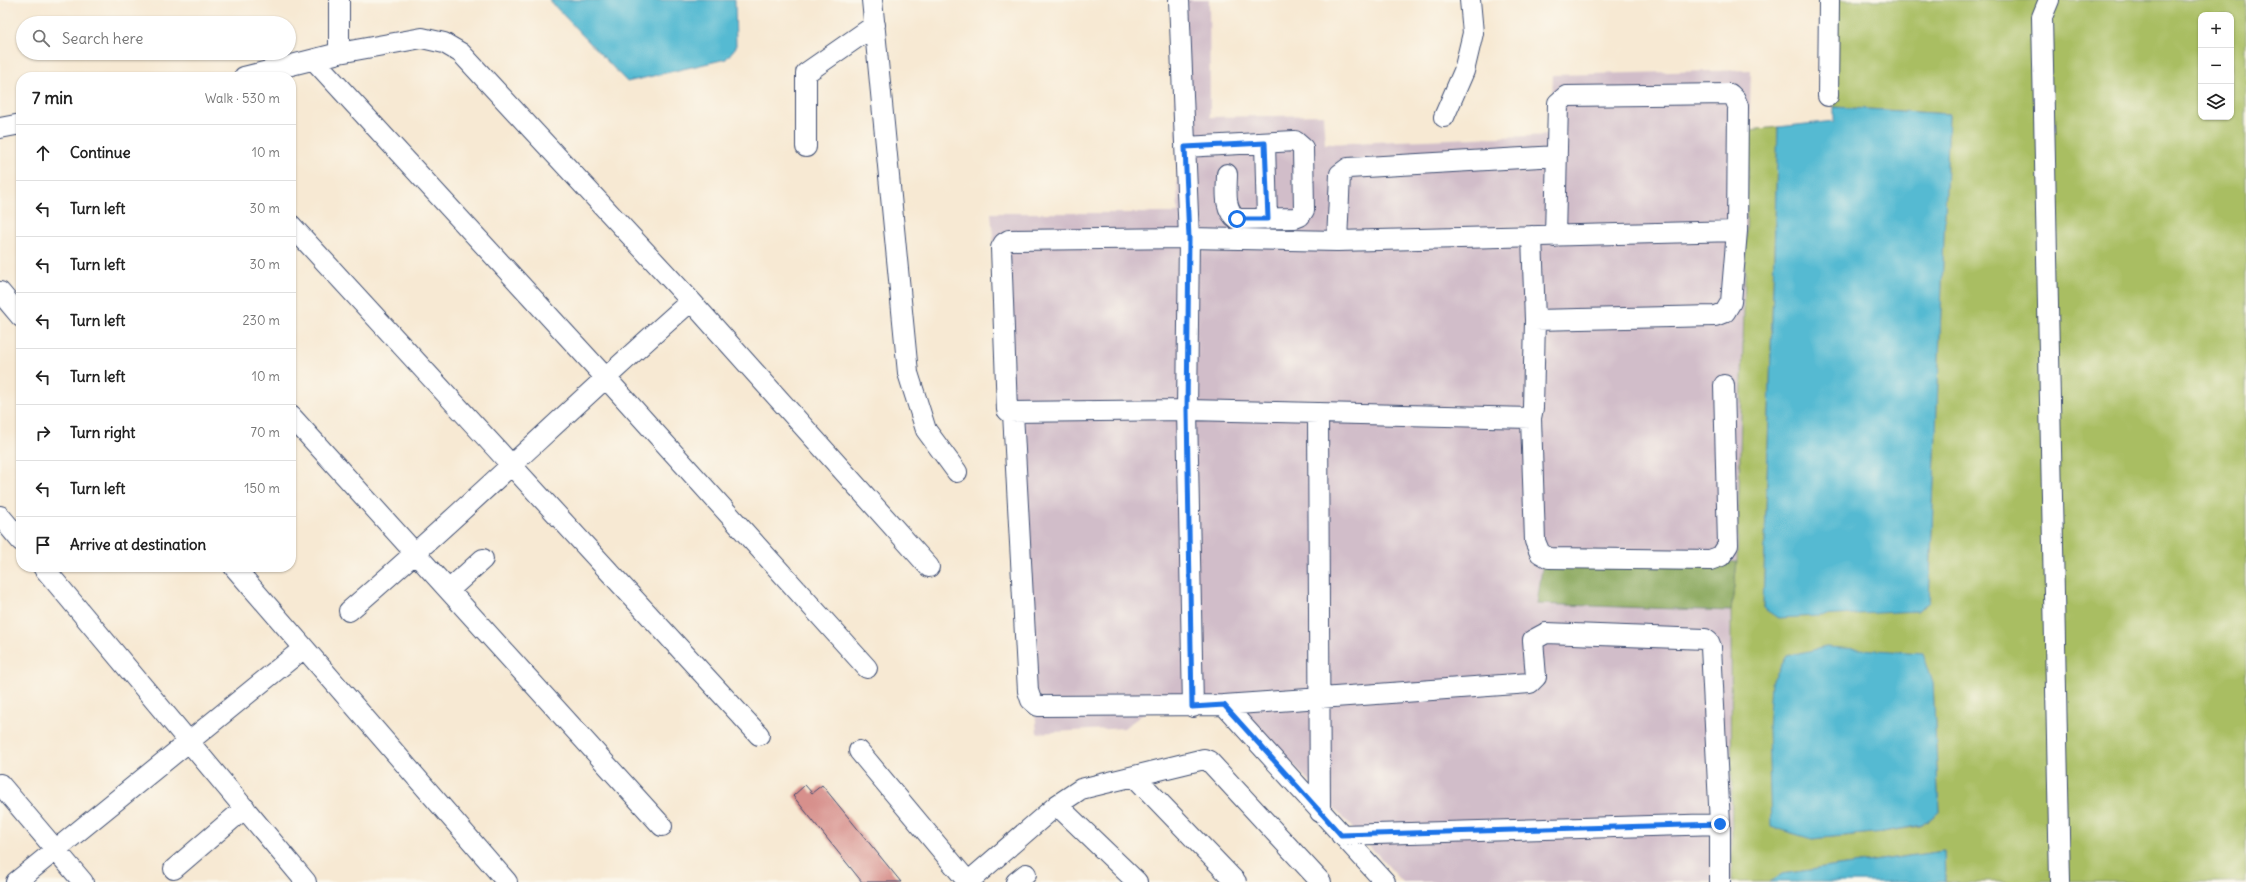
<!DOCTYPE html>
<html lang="en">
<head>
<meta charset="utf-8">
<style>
	body { margin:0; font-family:Delius,sans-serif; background:#f2f2f2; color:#222 }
	.controls { position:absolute; right:12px; top:12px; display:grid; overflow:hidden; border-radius:8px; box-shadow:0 1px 3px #0004 }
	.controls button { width:36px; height:36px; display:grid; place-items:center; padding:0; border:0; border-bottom:1px solid #e0e0e0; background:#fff; color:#222; font:20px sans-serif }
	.stop { position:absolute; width:12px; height:12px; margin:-9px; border:3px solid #1a73e8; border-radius:50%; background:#fff }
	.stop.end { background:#1a73e8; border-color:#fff; box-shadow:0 1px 4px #0008 }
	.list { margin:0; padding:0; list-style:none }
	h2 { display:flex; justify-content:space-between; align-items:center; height:52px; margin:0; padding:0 16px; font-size:17px }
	h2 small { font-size:13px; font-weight:400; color:#767676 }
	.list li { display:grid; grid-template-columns:26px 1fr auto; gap:12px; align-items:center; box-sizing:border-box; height:56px; padding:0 16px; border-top:1px solid #e0e0e0 }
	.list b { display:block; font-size:15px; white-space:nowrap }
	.list em { font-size:13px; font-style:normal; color:#767676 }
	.icon { flex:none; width:22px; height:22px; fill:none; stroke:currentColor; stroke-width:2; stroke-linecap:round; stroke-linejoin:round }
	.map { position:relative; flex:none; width:2246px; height:882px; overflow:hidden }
	.search { position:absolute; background:#fff; box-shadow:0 1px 3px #0004; left:16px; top:16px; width:280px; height:44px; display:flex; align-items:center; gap:10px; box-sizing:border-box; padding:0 14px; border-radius:22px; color:#767676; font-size:15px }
	.panel { position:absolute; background:#fff; box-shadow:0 1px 3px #0004; left:16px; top:72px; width:280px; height:500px; border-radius:16px }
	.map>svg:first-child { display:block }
</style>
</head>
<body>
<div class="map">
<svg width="2246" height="882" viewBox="0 0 2246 882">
	<rect width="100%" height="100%" fill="#fbf7ec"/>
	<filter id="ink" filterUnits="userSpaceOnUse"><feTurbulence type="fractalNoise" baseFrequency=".025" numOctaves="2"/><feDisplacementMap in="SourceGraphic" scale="8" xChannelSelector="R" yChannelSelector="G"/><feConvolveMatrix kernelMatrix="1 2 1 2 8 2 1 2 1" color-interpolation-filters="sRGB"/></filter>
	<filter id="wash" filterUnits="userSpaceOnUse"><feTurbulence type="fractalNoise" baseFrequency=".012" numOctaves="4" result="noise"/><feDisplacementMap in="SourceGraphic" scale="16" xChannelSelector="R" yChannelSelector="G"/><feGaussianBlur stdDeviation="0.9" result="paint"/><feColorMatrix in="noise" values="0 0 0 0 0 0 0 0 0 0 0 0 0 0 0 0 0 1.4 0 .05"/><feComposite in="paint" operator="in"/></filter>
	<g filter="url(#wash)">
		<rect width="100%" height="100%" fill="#f7e9d3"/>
		<path fill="#d1bdc9" d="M1173 0H1209L1210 117 1323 115 1325 144 1550 135 1553 75 1751 70 1737 562 1545 548 1537 604 1731 611 1732 882H1403L1231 698 1161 701 1124 728 1037 733 991 213H1178Z"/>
		<path fill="#a9be62" stroke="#627660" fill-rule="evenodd" d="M1838 0H2246V882H1945L1944 851 1782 874 1769 882H1732L1731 611 1737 562 1749 130 1778 127 1763 608 1917 611 1929 602 1949 114 1834 107ZM2201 15H2231V117H2201ZM1933 683 1939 812 1921 826 1883 832 1812 839Z"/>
		<path fill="#86a558" stroke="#506a5b" d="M1545 548 1737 562 1731 611 1537 604Z"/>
		<path fill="#54bad2" stroke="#387498" d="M549 0H735L736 47 726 59 627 82Z
			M1834 107 1949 114 1929 602 1917 611 1778 618 1763 608 1778 127 1834 121Z
			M1826 647 1923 653 1933 683 1939 812 1922 825 1883 832 1812 839 1771 827 1768 730 1771 683 1787 656Z
			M1944 851 1945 882H1769L1782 874Z"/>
		<g id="blocks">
			<path fill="#d7908c" d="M805 785 812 793 822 785 901 882H862L793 796Z"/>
		</g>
	</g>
	<g filter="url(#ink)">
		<use href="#blocks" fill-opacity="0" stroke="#3c4b70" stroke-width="1"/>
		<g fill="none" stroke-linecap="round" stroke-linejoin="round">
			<defs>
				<path id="minor" d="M872 0 908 373 926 430 957 472
					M1179 0 1189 238 1187 410 1193 707
					M2049 0 2042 17 2060 882
					M339 53V0
					M314 60 605 377 867 668
					M244 77 339 53 422 38 444 43 461 53 691 301 929 567
					M1828 96 1829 0
					M1444 117 1464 71 1473 33 1470 0
					M0 128 21 124
					M1265 143 1267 219
					M806 147V73L875 25
					M1185 147 1295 141 1303 148 1304 210 1300 216 1295 218 1237 219C1223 209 1227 189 1227 174
					M291 225 759 735
					M1337 241 1340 174 1348 168 1557 156
					M0 292 21 317
					M1535 320 1715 316 1725 312 1731 302 1737 231 1738 106 1735 99 1730 94 1566 96 1558 103 1555 237
					M1013 413 1028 691 1031 700 1038 706 1224 705 1385 882
					M1318 413 1187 410 1009 412 1007 410 1001 248 1004 243 1009 240 1189 238 1337 241 1737 231
					M291 416 662 826
					M1531 418 1535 541 1540 553 1549 558 1710 560 1721 556 1728 545 1724 385
					M0 516 21 541
					M43 567 306 882
					M234 567 507 882
					M449 590 483 559
					M349 611C466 511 575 403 691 301
					M1224 705 1530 683 1536 677 1533 640 1546 633 1705 639 1709 642 1711 647 1720 824V882
					M859 751 968 882
					M1134 776 1236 882
					M0 784 83 882
					M1320 812 1318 413 1531 418 1533 408 1535 320 1532 236
					M1341 835 1720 824
					M174 869 245 808
					M16 882 304 648
					M968 882 1057 805
					M1016 882 1026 874
					M1137 882 1057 805 1081 789 1204 759 1209 761 1321 882"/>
			</defs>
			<use href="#minor" stroke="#3c4b70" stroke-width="22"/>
			<use href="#minor" stroke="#fff" stroke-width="20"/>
		</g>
	</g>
	<g fill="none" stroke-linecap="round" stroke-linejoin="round" filter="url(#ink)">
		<path stroke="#1a73e8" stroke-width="5" d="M1237 219H1268L1265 143 1185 147 1189 238 1187 410 1192 707 1224 705 1341 835 1720 824"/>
	</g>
</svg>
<div class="controls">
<button>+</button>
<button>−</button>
<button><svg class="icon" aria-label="layers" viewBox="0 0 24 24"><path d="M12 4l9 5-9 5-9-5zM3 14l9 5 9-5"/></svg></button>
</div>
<div class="stop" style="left:1237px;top:219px"></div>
<div class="stop end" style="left:1720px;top:824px"></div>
<div class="search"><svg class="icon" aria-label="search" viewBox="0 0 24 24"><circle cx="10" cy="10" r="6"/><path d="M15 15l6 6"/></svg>Search here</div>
<section class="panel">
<h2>7 min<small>Walk · 530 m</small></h2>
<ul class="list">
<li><svg class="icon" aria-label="ahead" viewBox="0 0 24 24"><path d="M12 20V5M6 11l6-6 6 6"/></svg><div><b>Continue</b></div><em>10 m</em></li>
<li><svg class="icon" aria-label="left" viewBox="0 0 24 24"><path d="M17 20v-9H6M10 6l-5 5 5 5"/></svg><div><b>Turn left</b></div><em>30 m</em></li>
<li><svg class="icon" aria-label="left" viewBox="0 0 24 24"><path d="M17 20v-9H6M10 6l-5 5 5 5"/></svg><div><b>Turn left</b></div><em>30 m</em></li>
<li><svg class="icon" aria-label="left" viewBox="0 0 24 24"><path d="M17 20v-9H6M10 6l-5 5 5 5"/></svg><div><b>Turn left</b></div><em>230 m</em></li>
<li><svg class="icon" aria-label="left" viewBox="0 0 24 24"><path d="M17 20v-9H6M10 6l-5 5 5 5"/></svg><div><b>Turn left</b></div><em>10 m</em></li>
<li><svg class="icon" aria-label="right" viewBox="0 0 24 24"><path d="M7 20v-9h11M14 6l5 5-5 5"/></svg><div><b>Turn right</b></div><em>70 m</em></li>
<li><svg class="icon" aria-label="left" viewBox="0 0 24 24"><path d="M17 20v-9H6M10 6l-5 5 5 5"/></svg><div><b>Turn left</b></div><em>150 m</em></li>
<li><svg class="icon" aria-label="arrive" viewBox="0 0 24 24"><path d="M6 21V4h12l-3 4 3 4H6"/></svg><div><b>Arrive at destination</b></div></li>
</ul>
</section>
</div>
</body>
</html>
